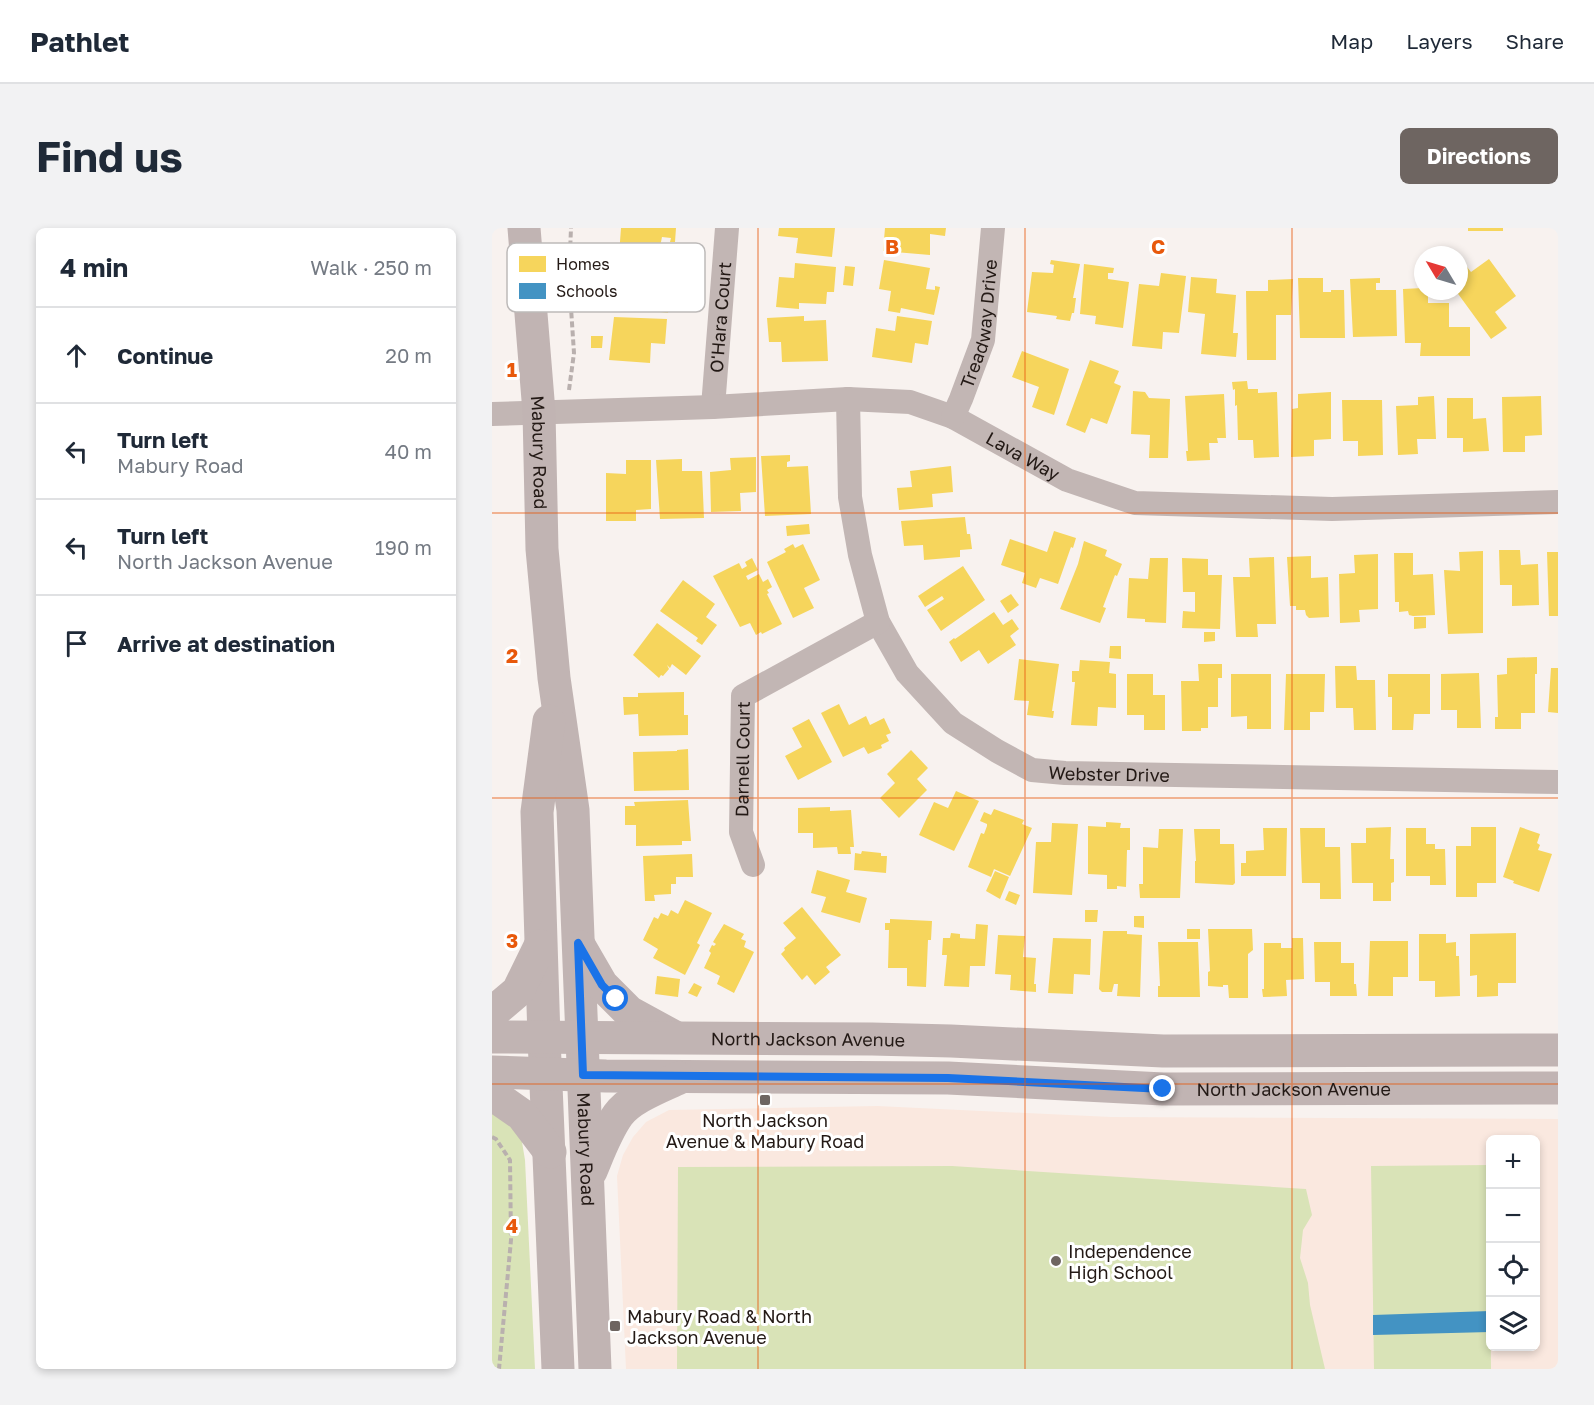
<!DOCTYPE html>
<html lang="en">
<head>
<meta charset="utf-8">
<style>
	body { margin:0; font-family:"Golos Text",sans-serif; background:#f2f2f3; color:#1f2937 }
	.controls { position:absolute; right:18px; bottom:18px; display:grid; overflow:hidden; border-radius:9px; box-shadow:0 3px 9px #0003 }
	.controls button { width:54px; height:54px; display:grid; place-items:center; padding:0; border:0; border-bottom:2px solid #e0e1e3; background:#fff; color:#1f2937; font:30px sans-serif }
	.compass { position:absolute; left:922px; top:18px; width:54px; height:54px; border-radius:50%; background:#fff; box-shadow:0 3px 9px #0003; rotate:308deg }
	.stop { position:absolute; width:18px; height:18px; margin:-14px; border:4px solid #1a73e8; border-radius:50%; background:#fff }
	.stop.end { background:#1a73e8; border-color:#fff; box-shadow:0 2px 6px #0008 }
	.list { margin:0; padding:0; list-style:none }
	h2 { display:flex; justify-content:space-between; align-items:center; height:78px; margin:0; padding:0 24px; font-size:26px }
	h2 small { font-size:20px; font-weight:400; color:#747a83 }
	.list li { display:grid; grid-template-columns:39px 1fr auto; gap:18px; align-items:center; box-sizing:border-box; height:96px; padding:0 24px; border-top:2px solid #e0e1e3 }
	.list b { display:block; font-size:22px; white-space:nowrap }
	.list p { margin:0; font-size:20px; white-space:nowrap; color:#747a83 }
	.list em { font-size:20px; font-style:normal; color:#747a83 }
	.icon { flex:none; width:33px; height:33px; fill:none; stroke:currentColor; stroke-width:2; stroke-linecap:round; stroke-linejoin:round }
	.map { position:relative; flex:none; width:1066px; height:1141px; overflow:hidden; border-radius:9px }
	header { display:flex; align-items:center; gap:36px; box-sizing:border-box; height:84px; padding:0 30px; background:#fff; border-bottom:2px solid #e0e1e3 }
	header strong { font-size:28px }
	nav { display:flex; gap:33px; margin-inline-start:auto; font-size:21px }
	.intro { display:flex; align-items:center; justify-content:space-between; box-sizing:border-box; height:144px; padding:0 36px }
	h1 { margin:0; font-size:42px }
	.button { padding:15px 27px; border-radius:9px; background:#6e6561; color:#fff; font-size:21px; font-weight:700 }
	main { display:flex; gap:36px; padding:0 36px }
	aside { flex:1; background:#fff; border-radius:9px; box-shadow:0 3px 9px #0003 }
	.map>svg:first-child { display:block }
</style>
</head>
<body>
<header>
<strong>Pathlet</strong>
<nav><a>Map</a><a>Layers</a><a>Share</a></nav>
</header>
<div class="intro"><h1>Find us</h1><a class="button">Directions</a></div>
<main>
<aside>
<h2>4 min<small>Walk · 250 m</small></h2>
<ul class="list">
<li><svg class="icon" aria-label="ahead" viewBox="0 0 24 24"><path d="M12 20V5M6 11l6-6 6 6"/></svg><div><b>Continue</b></div><em>20 m</em></li>
<li><svg class="icon" aria-label="left" viewBox="0 0 24 24"><path d="M17 20v-9H6M10 6l-5 5 5 5"/></svg><div><b>Turn left</b><p>Mabury Road</p></div><em>40 m</em></li>
<li><svg class="icon" aria-label="left" viewBox="0 0 24 24"><path d="M17 20v-9H6M10 6l-5 5 5 5"/></svg><div><b>Turn left</b><p>North Jackson Avenue</p></div><em>190 m</em></li>
<li><svg class="icon" aria-label="arrive" viewBox="0 0 24 24"><path d="M6 21V4h12l-3 4 3 4H6"/></svg><div><b>Arrive at destination</b></div></li>
</ul>
</aside>
<div class="map">
<svg width="1066" height="1141" viewBox="0 0 1066 1141">
	<rect width="100%" height="100%" fill="#f8f2ef"/>
	<path fill="#fae8df" fill-rule="evenodd" d="M385 878 619 889 1066 891V1141H134L125 948 131 927 141 909 154 894 177 882ZM999 912H1044V1118H999Z"/>
	<path fill="#d9e3b7" d="M0 876 29 908 33 932 43 1141H0Z
		M997 937 999 1141H882L879 938Z
		M460 938 814 961 820 987 811 1002 808 1030 816 1055 818 1077 833 1141H185L186 939Z"/>
	<path fill="#f6d55c" d="M129 0H184L183 14H178L179 10 170 9 165 34 155 33V30L127 27Z
		M287 0H343L340 29 304 25 306 10 286 8Z
		M393 0H454L453 8 438 6V27L391 23Z
		M976 0H1011V3H976Z
		M997 31 1024 68 1003 84 1015 100 999 111 964 63H967V37L971 34 979 44Z
		M392 32 438 40 434 61 443 62V58L448 59 442 87 409 80 408 85 396 83 399 63 387 61Z
		M559 32 588 36 581 70H584L582 85H580L578 93 564 91 565 88 535 84 540 44 561 45 562 37 558 36Z
		M121 34 169 38 167 59 179 58 176 85 126 79 127 64 118 63Z
		M303 35 344 39 342 64H335L334 76 307 75V81L284 79 287 49 302 50Z
		M592 36 622 40 621 45H616V51L637 54 631 100 603 96 604 88 588 86Z
		M353 38 363 39 361 58 351 57Z
		M669 45 694 48 687 105 671 104 670 121 640 118 647 56 667 58Z
		M699 49 725 51 724 65 744 67 741 105H746L744 129 709 126 713 86 696 84Z
		M806 50H831V64H839V62H852L853 110H808Z
		M888 50V55H884V62H904L905 108 861 109 858 51Z
		M801 51 799 87H784V132H755L754 63H776V52Z
		M931 60V63H936V75H957V99H978V128H928L929 115H913L911 61Z
		M312 88V93L334 92 336 133 290 134 289 114H277L275 90Z
		M405 88 440 93 436 117 423 115 420 135 380 129 384 100 403 103Z
		M122 89 175 91 173 116 159 115 158 135 117 132Z
		M99 108H111L110 120H99Z
		M530 123 577 141 562 187 540 179 547 159 520 149Z
		M598 132 627 143 622 155 629 158 615 196 599 190 593 205 574 197Z
		M755 153 756 161H766V165L785 164 787 229 762 230 761 212H746L745 177 743 178V161L741 162 740 154Z
		M641 163 653 164 657 170 678 171 676 230H657L658 207 639 206Z
		M839 164V211L822 212V228L799 229 800 181 806 180V166Z
		M732 166 734 210H725L726 215H717L718 232 695 233 694 223H696L693 168Z
		M942 168 944 211H925L926 226 906 227 904 178 926 177V169Z
		M1049 168 1050 207 1033 208V224H1011L1010 169Z
		M955 170H981V191L994 190 997 223 971 224V210H955Z
		M850 172H890L891 227 866 228V213H851Z
		M298 227V233L295 234V239L316 238 319 286 273 288 269 228Z
		M264 229V264L248 265 249 283 219 284 218 244 239 242 238 230Z
		M190 231V243H210L212 290 168 291 164 232Z
		M134 232H159V281L144 282V293H114V245L134 246Z
		M459 238 461 264 440 266 441 279 407 282 405 260 420 259 418 243Z
		M473 289 475 306H478L480 321 468 322V329L432 332 431 317 412 318 409 293Z
		M317 296 318 306 295 308 294 298Z
		M562 303 584 310 581 320 579 319 566 356 548 350 544 360 530 355 533 345 509 337 518 311 555 324Z
		M592 313 615 322 613 328 630 336 625 348 623 347 611 379 614 380 608 395 568 381 586 336Z
		M301 316 303 320 311 316 328 352 312 360 322 380 301 390 275 334 294 324 292 321Z
		M1007 322H1028L1029 337 1046 336 1047 377 1020 378V357H1008Z
		M991 323V405L956 406 952 342 968 343 967 324Z
		M1055 324H1066V388H1057Z
		M902 325H921V347L941 346 943 387 921 388 917 387 916 383 907 384V374H903Z
		M886 326V381L867 382 868 394 848 395 847 346 863 345 862 327Z
		M819 328V350L836 349 837 389 817 390 814 387 813 382H804V378H798L795 329Z
		M782 329 784 396H765L766 409H744L741 349H758L757 330Z
		M260 330 266 342 254 348 256 352 267 346 271 354 276 351 280 359 275 362 277 365 275 366 290 396 270 406 269 404 264 407 258 395 248 399 221 348 247 335 250 341 255 338 253 334Z
		M658 330H676L674 395 653 394V391L635 390 637 350 656 351Z
		M690 330 716 331V347H730L728 401 690 400 691 383 703 384V364H691Z
		M471 338 493 372 449 403 435 382 452 371 450 368 433 379 426 368Z
		M191 352 223 376 214 389 225 397 210 417 204 413 206 410 168 383Z
		M519 366 527 377 516 385 508 373Z
		M502 384 511 397 520 391 527 401 518 408 524 417 496 436 487 422 469 434 457 414 462 410 463 411Z
		M922 389H934V400L922 401Z
		M165 395 209 428 194 447 180 436 178 440 175 437 177 441 171 448 169 447 167 450 141 427Z
		M712 404H723V413L712 414Z
		M618 418H629V431L617 430Z
		M1045 429V446H1043V485H1029V501H1003V489H1006L1005 447 1015 446V430Z
		M527 431 567 436 560 483H562L561 490 535 487 537 473 522 472Z
		M588 432 618 434 617 445 624 446V480L606 479 605 498 579 497 583 454H580V443H587Z
		M706 436H730V450H726V479H716V500H709V503H690L689 453H707Z
		M843 438H864L865 452H883L884 502H862L861 480H844Z
		M1059 440H1066V485L1056 484Z
		M987 445 989 500H965V482H949V446Z
		M635 446H661V467H673V502H652V487H635Z
		M739 446H779V501H755V488L739 489Z
		M794 446H833L832 484H818V502H792Z
		M896 446H938V486H922L921 502H900V469H896Z
		M192 464V487H196V507L147 508 146 486 132 487 131 469H146V465Z
		M347 476 357 497 374 488 378 497 392 490 399 505 394 507 397 513 389 517 390 520 376 526 372 519 351 529 329 485Z
		M317 491 340 534 306 552 293 528 310 519 300 500Z
		M196 521 197 562 142 563 141 524 185 523V522Z
		M419 522 436 540 425 551 435 562 407 590 388 570 403 555 395 546Z
		M464 563 487 573 462 623 427 607 442 574 456 580Z
		M196 572 199 613H190V617L144 618V597H133V578H143L142 574Z
		M338 579V583L359 582 362 619H358L359 626H346L345 619 321 620V605H306V580Z
		M502 581 532 592 530 596 540 600 518 648 502 641 499 649 476 639 489 605 492 606 495 598V596L488 593 492 584 499 587Z
		M614 594 629 595 628 600H638V622H635L634 659 625 658V661H615V647L596 646V598L614 599Z
		M560 595 586 596 580 667 541 665 544 614H559Z
		M899 599 898 631H902V654L899 655V673H881V655H860L859 615H874V600Z
		M979 599H1004V655H985V669H964V618H979Z
		M1028 599 1048 606 1045 615 1048 617 1046 622 1060 626 1047 664 1021 655 1022 653 1011 649Z
		M771 600H795L794 648H749V635H754V623L772 622Z
		M808 600H833V619H848L849 671H828V655H810Z
		M914 600H934V616H943V621H953L954 657H938V648H914Z
		M667 601H691L688 670H648L647 656H651V619L666 620Z
		M702 601H728V616H742L743 655 741 657 703 655V633H704Z
		M370 623 389 625V628H395L394 645 362 642 363 625 369 626Z
		M200 626 201 649H184V656H179V666L162 667 163 673H153L151 628Z
		M325 642 358 652 354 664 375 670 368 695 329 684 334 669 319 665Z
		M503 643 517 649 508 671 494 663Z
		M517 663 528 667 524 677 513 672Z
		M193 672 220 685 205 715 208 717 193 747 161 730 166 721 151 712 162 689 166 691 169 685 176 688 179 682 186 686Z
		M310 679 349 727 334 739 338 744 323 757 315 747 310 752 289 726 293 722 292 720 304 710 291 695Z
		M593 682H606L605 694H593Z
		M642 688H652V700L642 699Z
		M398 691 440 693 439 712H436L434 759 415 758V740H396L397 702H393V695H398Z
		M232 696 252 706 249 711 254 713 252 719 262 724 242 765 225 756 228 748 212 740 219 725 217 723 220 717 222 718 224 716 221 714Z
		M484 696 496 697 493 738H478L477 759 452 758 455 727H450L451 710H458L459 705 468 706V710L483 711Z
		M695 701H708V711H695Z
		M716 701H760L761 722 756 726V770H737L736 757H731V759L716 758V744L718 743Z
		M611 703H635V706L650 707 648 769 625 768 626 756H622L620 764H610L607 761Z
		M1024 705V755H1006V768L985 769V747L978 748V706Z
		M927 706H954V715L964 714V728H967L968 768 943 769V753H927Z
		M506 707 533 708 531 729 544 730 542 756H544V764L518 762 519 747 503 746Z
		M561 710 599 711 598 747 582 746 581 766 556 765Z
		M800 710H811L812 751 794 752 795 768 771 769 770 761H772V715H789V720H800Z
		M878 713H916V749H901V768H876Z
		M666 714H706L708 769H666V758H668Z
		M822 714H849V735H862V756H864L865 768H838V754H823Z
		M165 748 188 751 186 769 163 766Z
		M202 755 210 759 205 769 196 765Z"/>
	<path fill="#4393c3" d="M998 1083V1104L881 1107V1087Z"/>
	<g fill="none" stroke-linecap="round" stroke-linejoin="round">
		<path stroke="#b9b0ae" stroke-width="4" stroke-dasharray="6 3" stroke-linecap="butt" d="M77 162 82 125 77 50 79 0
			M0 909 4 911 18 932 19 1012 7 1141"/>
		<g stroke="#c2b6b4" stroke-width="24">
			<path id="s1" d="M356 171 358 269 368 327 386 394 415 445 461 495 505 523 540 542 573 545 1066 554"/>
			<path id="s2" d="M221 179 235 0"/>
			<path id="s3" d="M0 186 221 179 356 171 418 174 461 189 575 252 643 275 840 281 1066 274"/>
			<path id="s4" d="M461 189 469 171 491 112 501 0"/>
			<path id="s5" d="M261 637 249 604 251 468 386 394"/>
		</g>
		<g stroke="#c1b4b3" stroke-width="33">
			<path id="s6" d="M32 0 47 184 50 321 62 450 81 582 103 1141"/>
			<path d="M57 493 45 584 52 810 66 1141"/>
			<path d="M88 719 110 757 137 784 181 808"/>
			<path d="M0 785 26 763 48 718"/>
			<path id="s7" d="M0 809 380 811 459 813 671 823 1066 822"/>
			<path id="s8" d="M0 844 114 848 456 850 671 861 1066 860"/>
			<path d="M0 866 30 887 58 924"/>
			<path d="M99 943C107 924 114 904 126 887 138 870 168 859 187 850"/>
		</g>
	</g>
	<g fill="none" stroke-linecap="round" stroke-linejoin="round">
		<path stroke="#1a73e8" stroke-width="8" d="M124 771 110 757 86 715 91 847 456 850 671 861"/>
	</g>
	<path fill="none" stroke="#e8590c" stroke-width="1.5" stroke-opacity="0.55" d="M266 0V1141M533 0V1141M800 0V1141M0 285H1066M0 570H1066M0 856H1066"/>
	<g fill="#6e6561" stroke="#fff" stroke-width="2">
		<rect x="267" y="866" width="12" height="12" rx="3"/>
		<circle cx="564" cy="1033" r="6"/>
		<rect x="117" y="1092" width="12" height="12" rx="3"/>
	</g>
	<g text-anchor="middle" dominant-baseline="central" stroke-width="6" stroke-linejoin="round" paint-order="stroke">
		<g font-size="18" fill="#231915" stroke="#fff">
			<text stroke="none"><textPath href="#s2" startOffset="90">O'Hara Court</textPath></text>
			<text stroke="none"><textPath href="#s4" startOffset="98">Treadway Drive</textPath></text>
			<text stroke="none"><textPath href="#s6" startOffset="225">Mabury Road</textPath></text>
			<text stroke="none"><textPath href="#s3" startOffset="544">Lava Way</textPath></text>
			<text stroke="none"><textPath href="#s5" startOffset="108">Darnell Court</textPath></text>
			<text stroke="none"><textPath href="#s1" startOffset="522">Webster Drive</textPath></text>
			<text stroke="none"><textPath href="#s7" startOffset="316">North Jackson Avenue</textPath></text>
			<text stroke="none"><textPath href="#s8" startOffset="802">North Jackson Avenue</textPath></text>
			<text stroke="none"><textPath href="#s6" startOffset="924">Mabury Road</textPath></text>
		</g>
		<g font-size="18" fill="#231915" stroke="#fff" text-anchor="start">
			<text x="273" y="892" text-anchor="middle">North Jackson<tspan x="273" dy="21">Avenue &amp; Mabury Road</tspan></text>
			<text x="576" y="1023">Independence<tspan x="576" dy="21">High School</tspan></text>
			<text x="135" y="1088">Mabury Road &amp; North<tspan x="135" dy="21">Jackson Avenue</tspan></text>
		</g>
	</g>
	<rect x="15" y="15" width="198" height="69" rx="9" fill="#fff" stroke="#bdbab9" stroke-width="1.5"/>
	<rect x="27" y="28" width="27" height="16" fill="#f6d55c"/>
	<rect x="27" y="55" width="27" height="16" fill="#4393c3"/>
	<g font-size="16" fill="#231915">
		<text x="64" y="42">Homes</text>
		<text x="64" y="69">Schools</text>
	</g>
	<g font-size="20" text-anchor="middle" font-weight="bold" fill="#e8590c" stroke="#fff" stroke-width="6" stroke-linejoin="round" paint-order="stroke">
		<text x="400" y="26">B</text>
		<text x="666" y="26">C</text>
		<text x="20" y="149">1</text>
		<text x="20" y="435">2</text>
		<text x="20" y="720">3</text>
		<text x="20" y="1005">4</text>
	</g>
</svg>
<div class="controls">
<button>+</button>
<button>−</button>
<button><svg class="icon" aria-label="locate" viewBox="0 0 24 24"><circle cx="12" cy="12" r="6"/><path d="M12 2v4M12 18v4M2 12h4M18 12h4"/></svg></button>
<button><svg class="icon" aria-label="layers" viewBox="0 0 24 24"><path d="M12 4l9 5-9 5-9-5zM3 14l9 5 9-5"/></svg></button>
</div>
<svg class="compass" viewBox="-18 -18 36 36"><path d="M0-13l5 13h-10z" fill="#e53935"/><path d="M0 13l5-13h-10z" fill="#747a83"/></svg>
<div class="stop" style="left:124px;top:771px"></div>
<div class="stop end" style="left:671px;top:861px"></div>
</div>
</main>
</body>
</html>
